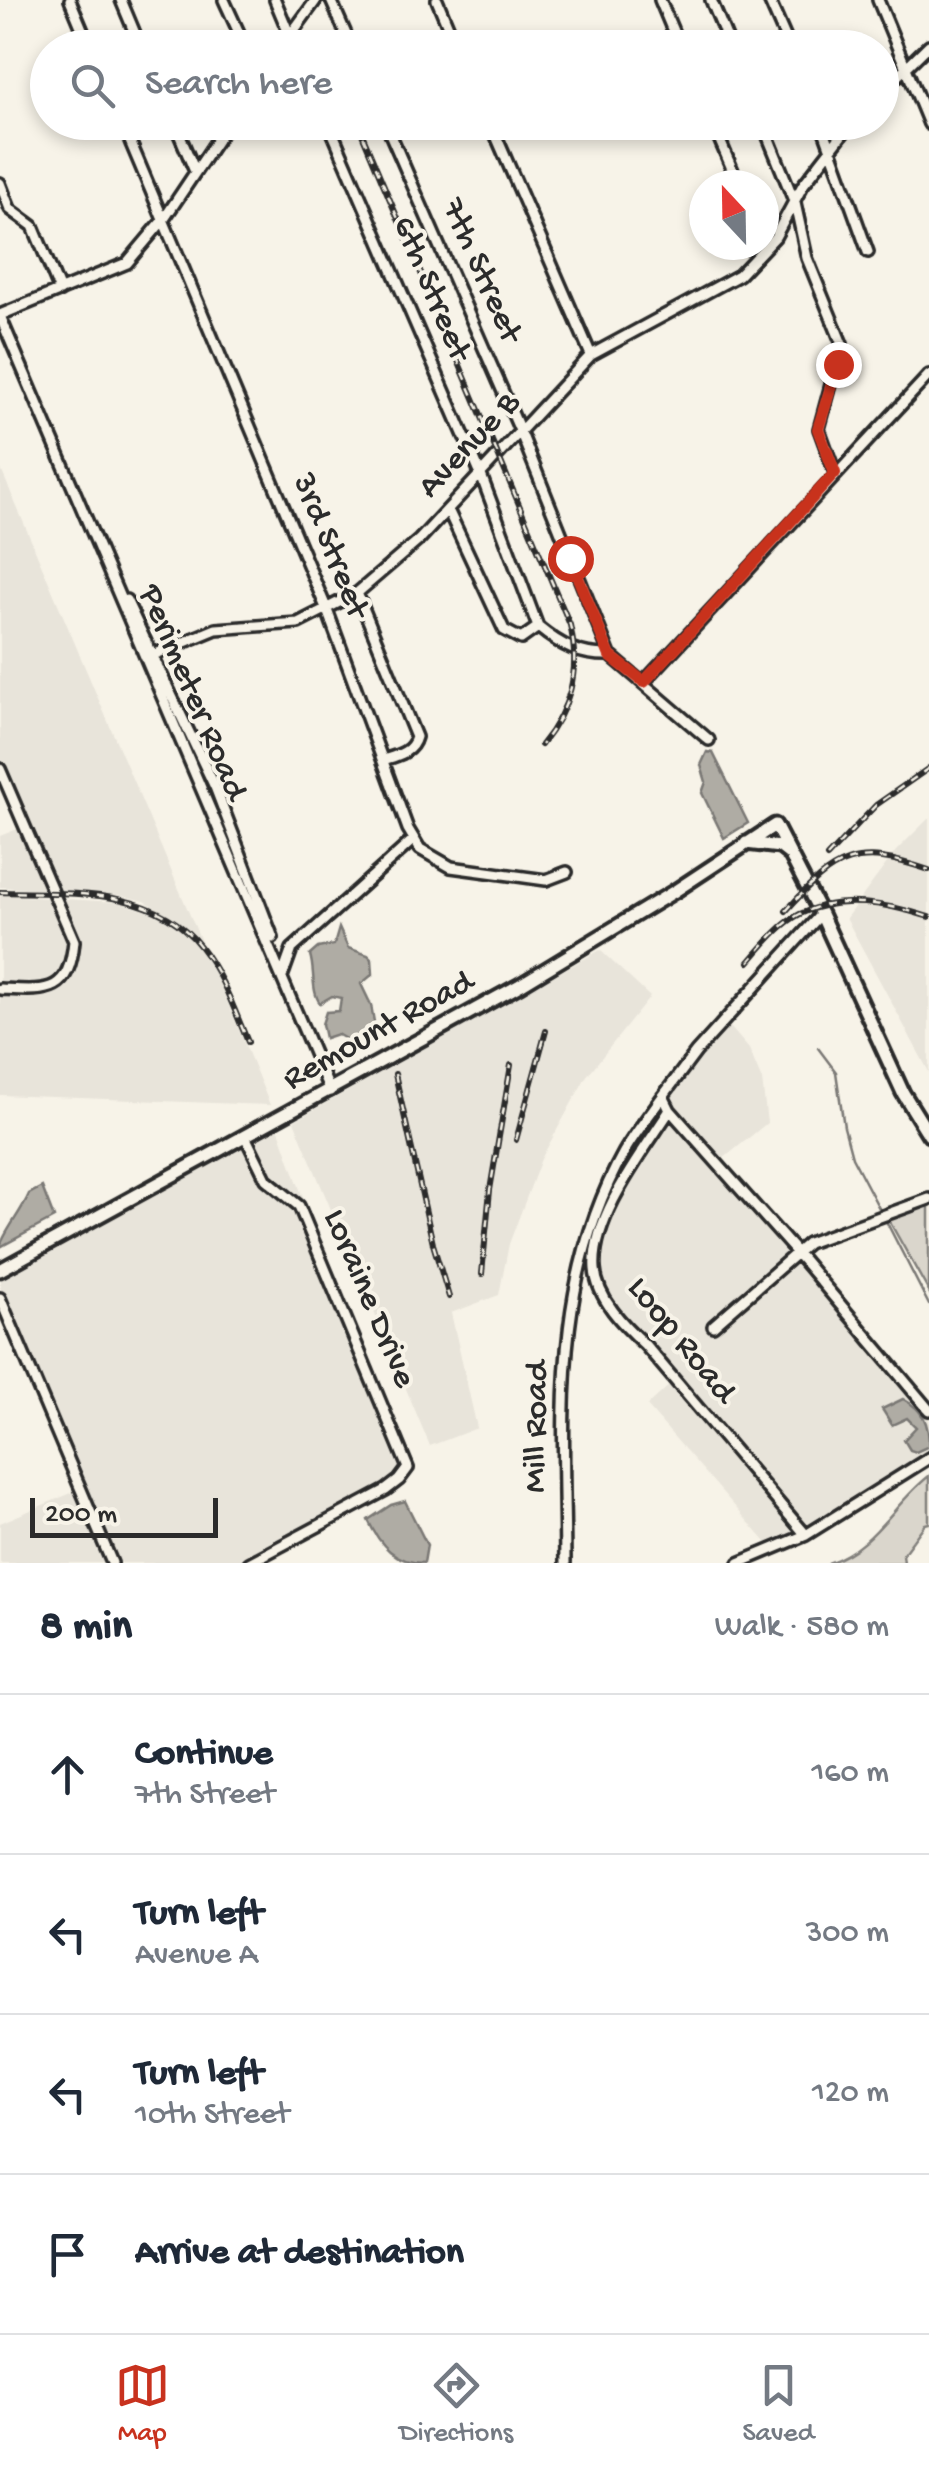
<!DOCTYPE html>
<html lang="en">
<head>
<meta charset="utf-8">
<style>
	body { margin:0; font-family:"Gochi Hand",sans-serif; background:#f6f6f7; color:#1f2937 }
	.compass { position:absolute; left:689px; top:170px; width:90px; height:90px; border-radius:50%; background:#fff; box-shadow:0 5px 15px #0003; rotate:338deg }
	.scale { position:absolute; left:30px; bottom:25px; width:188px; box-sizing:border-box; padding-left:10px; border:5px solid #2b2b2b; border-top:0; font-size:28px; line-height:35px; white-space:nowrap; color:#2b2b2b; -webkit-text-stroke:8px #f7f3e8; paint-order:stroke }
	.stop { position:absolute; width:30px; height:30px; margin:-22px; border:8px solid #c8321e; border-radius:50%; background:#fff }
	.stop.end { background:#c8321e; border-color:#fff; box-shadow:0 2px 10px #0008 }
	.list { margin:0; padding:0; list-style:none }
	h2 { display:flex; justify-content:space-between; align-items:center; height:130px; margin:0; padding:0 40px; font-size:42px }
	h2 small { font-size:32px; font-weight:400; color:#747a83 }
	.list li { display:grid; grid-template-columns:65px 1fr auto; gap:30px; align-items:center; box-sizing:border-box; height:160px; padding:0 40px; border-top:2px solid #e0e1e3 }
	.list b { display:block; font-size:38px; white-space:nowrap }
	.list p { margin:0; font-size:32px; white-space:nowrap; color:#747a83 }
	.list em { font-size:32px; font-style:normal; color:#747a83 }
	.icon { flex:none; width:55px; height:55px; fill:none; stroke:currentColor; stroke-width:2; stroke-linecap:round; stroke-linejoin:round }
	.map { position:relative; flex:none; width:929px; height:1563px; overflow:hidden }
	.search { position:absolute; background:#fff; box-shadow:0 5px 15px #0003; left:30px; right:30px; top:30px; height:110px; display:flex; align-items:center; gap:25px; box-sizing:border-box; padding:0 35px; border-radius:55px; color:#747a83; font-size:38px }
	.sheet { height:770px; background:#fff }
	nav { display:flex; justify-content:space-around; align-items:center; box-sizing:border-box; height:140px; border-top:2px solid #e0e1e3; background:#fff; font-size:28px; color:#747a83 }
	nav a { display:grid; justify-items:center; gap:5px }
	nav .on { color:#c8321e }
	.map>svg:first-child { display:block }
</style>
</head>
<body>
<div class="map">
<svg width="929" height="1563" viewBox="0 0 929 1563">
	<rect width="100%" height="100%" fill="#f7f3e8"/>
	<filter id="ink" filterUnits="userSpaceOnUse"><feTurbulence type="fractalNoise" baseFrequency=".01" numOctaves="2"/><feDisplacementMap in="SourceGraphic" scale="20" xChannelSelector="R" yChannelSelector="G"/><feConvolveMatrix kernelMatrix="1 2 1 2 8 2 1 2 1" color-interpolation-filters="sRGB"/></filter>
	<g filter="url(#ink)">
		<path fill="#e8e4da" d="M0 467 201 941 191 931 145 901 117 895 0 887V836L25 826 4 780 0 781Z
			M929 818V1072L846 918 896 851Z
			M0 895 116 902 149 911 173 923 198 946 217 977 270 1105 0 1095Z
			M600 950 650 997 586 1077 541 1159 509 1244 499 1295 451 1313 477 1428 430 1446 294 1121Z
			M725 1021 749 1049 762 1080 767 1123 718 1163 929 1410V1458L806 1535 772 1549 647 1406 674 1381 603 1294 584 1246 625 1151Z
			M278 1127 340 1303 408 1468 399 1480 249 1563H0V1523L81 1489 0 1298V1279Z"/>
		<path fill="#dad6cc" stroke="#82807c" stroke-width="2.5" d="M929 1202V1292L887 1217Z
			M929 1476V1523L925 1524 903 1554 904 1563H828C874 1548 893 1504 929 1476Z"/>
		<path fill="#afaca4" stroke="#7a7874" stroke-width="2.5" d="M707 752 713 753 748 823 724 838 702 793 706 782 701 765Z
			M339 928 348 948 368 955 372 959 373 974 361 984 371 1005 377 1039H370L353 1051 349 1041 337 1034 325 1038 322 1024 326 1012 339 1011 341 998 332 996 320 1003C311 991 315 970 310 955L318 948 334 945Z
			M42 1187 54 1218 0 1247C3 1234 22 1211 29 1194Z
			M903 1399C924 1410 929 1424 929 1446L916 1452 910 1450 904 1440 916 1427 907 1418 892 1425 882 1409Z
			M405 1501 427 1545 424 1563C396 1563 380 1546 368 1520L391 1505Z"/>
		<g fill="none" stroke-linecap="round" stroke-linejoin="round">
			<path stroke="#7a7874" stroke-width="2.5" d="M818 1048 836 1072 844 1127 852 1157 881 1212
				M885 1219 929 1305"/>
			<defs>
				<path id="minor" d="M70 0 90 48
					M121 0 141 48
					M224 0 246 48
					M275 0 295 48
					M331 0 352 48
					M437 0 457 48
					M660 0 680 48
					M711 0 731 48
					M769 0 790 48
					M878 0 929 124
					M281 48 316 0
					M882 91 929 45
					M122 122 327 610 408 829 420 849 451 867 546 880 567 872
					M174 122 194 169
					M328 122 481 475 538 627C561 646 581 656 610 655
					M385 122 521 433 610 655 709 740
					M490 122 591 355
					M712 122 739 185
					M762 122 795 203 807 258 842 344 819 429 835 473
					M821 122 868 252
					M0 183 10 209 33 226 60 291
					M0 315 127 263 164 219 229 122
					M0 316 330 1091
					M448 510 504 630 521 639 538 627
					M357 593 416 737C412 753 396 756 383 760
					M126 600 215 787 273 938
					M146 658 216 629 298 623 357 593 419 540 591 355 739 275 775 237 803 185 852 122
					M644 682 929 375
					M0 769 74 941C69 995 47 991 0 989
					M283 974 292 949 414 839
					M670 1110 797 1253 929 1410
					M245 1136 266 1179 299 1206 408 1468 399 1480 386 1490 249 1563
					M0 1298 112 1563
					M713 1326 808 1243 929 1199
					M806 1535 645 1345C624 1326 597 1299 595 1269 591 1218 643 1152 670 1110L663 1096 696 1052 821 914
					M565 1563C564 1420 551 1283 624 1152 635 1133 650 1114 663 1096
					M739 1563 806 1535 929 1458"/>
				<path id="major" d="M746 843 780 847 789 854
					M0 1270 520 985 675 891 775 825 821 914 903 1093 929 1135"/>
			</defs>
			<use href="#minor" stroke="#2b2b2b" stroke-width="16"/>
			<use href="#major" stroke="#2b2b2b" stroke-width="19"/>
			<use href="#minor" stroke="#f7f3e8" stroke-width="9"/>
			<use href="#major" stroke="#f7f3e8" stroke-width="11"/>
			<defs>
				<path id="rail" d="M357 122 570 625C581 672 570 709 541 745
					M827 857 876 805 929 768
					M0 892C68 894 154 886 200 946 222 974 234 1009 248 1042
					M786 911C835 856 856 845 929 870
					M749 962C764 945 779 925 800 914 840 894 889 904 929 917
					M395 1074 433 1244 449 1297
					M516 1140 546 1031
					M482 1274 490 1190 511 1065"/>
			</defs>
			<use href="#rail" stroke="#2b2b2b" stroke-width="6"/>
			<use href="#rail" stroke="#f7f3e8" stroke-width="2.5" stroke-dasharray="8" stroke-linecap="butt"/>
		</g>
	</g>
	<g fill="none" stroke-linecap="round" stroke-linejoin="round" filter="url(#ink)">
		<path stroke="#c8321e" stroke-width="12" d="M570 558 610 656 644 682 835 473 818 429 838 364"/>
	</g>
	<g text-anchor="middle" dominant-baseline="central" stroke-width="8" stroke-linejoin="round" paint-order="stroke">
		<g font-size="35" fill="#2b2b2b" stroke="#f7f3e8">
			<text transform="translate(480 271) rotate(66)">7th Street</text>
			<text transform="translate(430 289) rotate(67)">6th Street</text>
			<text transform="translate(470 446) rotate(-47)">Avenue B</text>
			<text transform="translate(329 546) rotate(68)">3rd Street</text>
			<text transform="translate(191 693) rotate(67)">Perimeter Road</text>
			<text transform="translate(379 1032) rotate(-29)">Remount Road</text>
			<text transform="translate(368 1299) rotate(67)">Loraine Drive</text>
			<text transform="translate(680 1341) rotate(51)">Loop Road</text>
			<text transform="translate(538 1427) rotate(-89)">Mill Road</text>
		</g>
	</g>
</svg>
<svg class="compass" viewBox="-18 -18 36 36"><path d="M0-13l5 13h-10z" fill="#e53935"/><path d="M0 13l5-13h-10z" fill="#747a83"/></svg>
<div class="scale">200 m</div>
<div class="stop" style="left:570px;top:558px"></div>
<div class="stop end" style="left:838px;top:364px"></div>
<div class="search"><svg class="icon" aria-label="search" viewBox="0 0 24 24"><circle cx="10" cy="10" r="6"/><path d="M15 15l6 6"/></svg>Search here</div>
</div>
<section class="sheet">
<h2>8 min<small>Walk · 580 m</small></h2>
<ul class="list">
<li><svg class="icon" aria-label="ahead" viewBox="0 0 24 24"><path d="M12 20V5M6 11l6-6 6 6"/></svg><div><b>Continue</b><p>7th Street</p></div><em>160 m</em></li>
<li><svg class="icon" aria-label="left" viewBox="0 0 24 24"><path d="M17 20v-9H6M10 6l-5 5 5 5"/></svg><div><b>Turn left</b><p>Avenue A</p></div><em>300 m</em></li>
<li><svg class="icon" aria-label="left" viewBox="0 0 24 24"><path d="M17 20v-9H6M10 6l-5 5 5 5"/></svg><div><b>Turn left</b><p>10th Street</p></div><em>120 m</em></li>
<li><svg class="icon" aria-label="arrive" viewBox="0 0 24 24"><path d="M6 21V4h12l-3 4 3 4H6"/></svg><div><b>Arrive at destination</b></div></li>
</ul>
</section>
<nav>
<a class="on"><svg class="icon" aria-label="map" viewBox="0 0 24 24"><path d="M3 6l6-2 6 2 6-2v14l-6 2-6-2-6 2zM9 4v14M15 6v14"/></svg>Map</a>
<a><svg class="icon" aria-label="directions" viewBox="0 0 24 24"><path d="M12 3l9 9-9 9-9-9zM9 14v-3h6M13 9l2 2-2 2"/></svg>Directions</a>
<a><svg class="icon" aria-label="saved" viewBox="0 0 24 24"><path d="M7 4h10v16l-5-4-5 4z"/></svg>Saved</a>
</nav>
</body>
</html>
